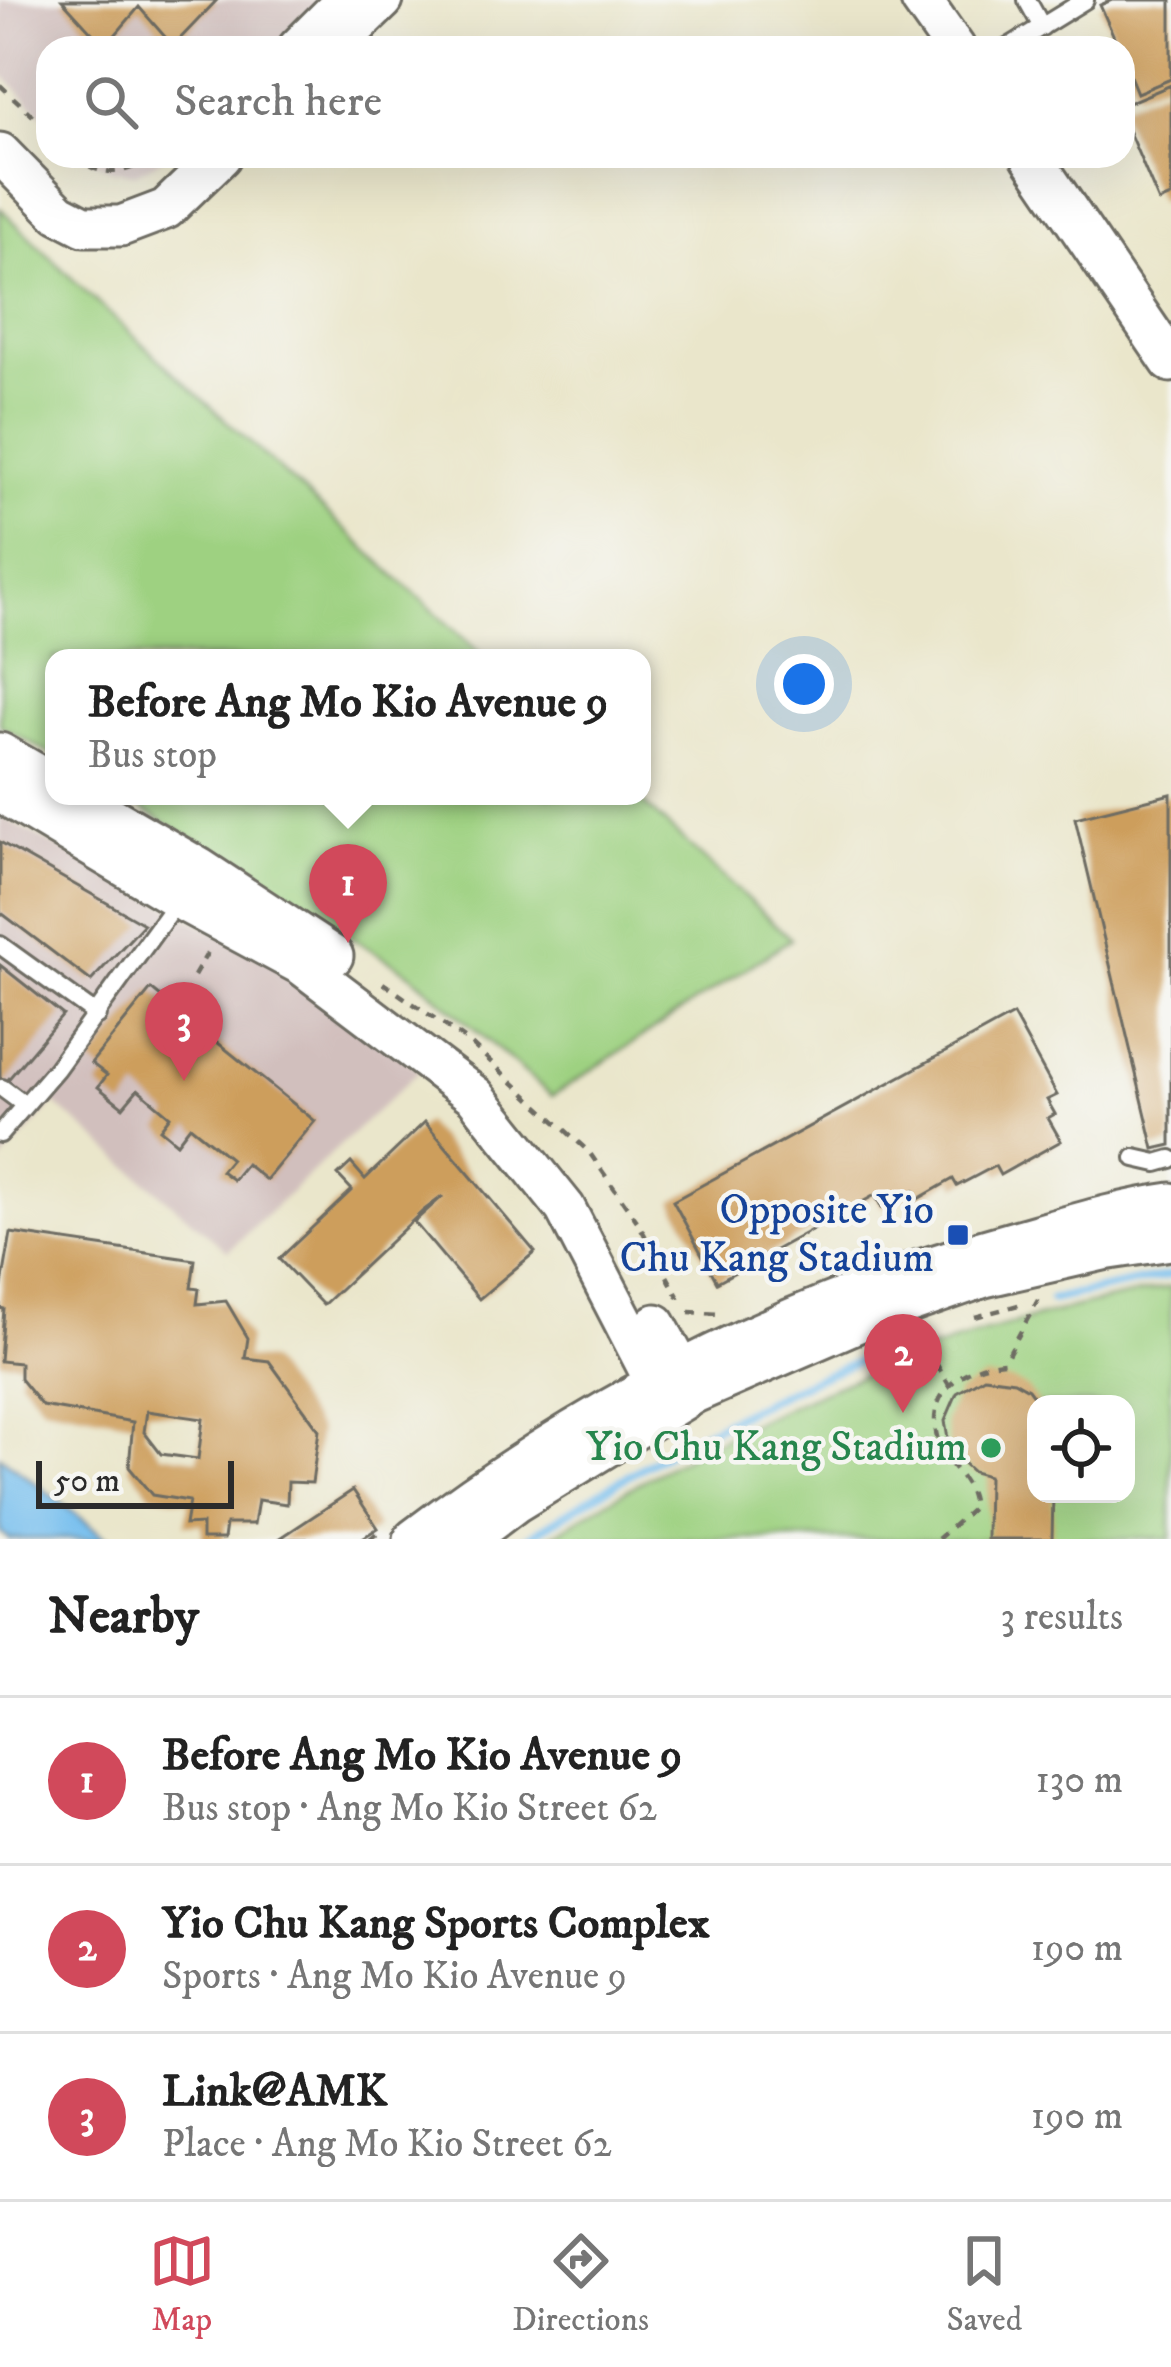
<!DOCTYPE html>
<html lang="en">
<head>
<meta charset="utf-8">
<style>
	body { margin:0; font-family:"IM FELL DW Pica",serif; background:#f6f6f6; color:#222 }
	.controls { position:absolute; right:36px; bottom:36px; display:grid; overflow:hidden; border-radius:24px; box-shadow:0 12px 48px #0002 }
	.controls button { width:108px; height:108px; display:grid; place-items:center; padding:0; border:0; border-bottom:3px solid #e0e0e0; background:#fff; color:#222; font:60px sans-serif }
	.scale { position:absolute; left:36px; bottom:30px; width:198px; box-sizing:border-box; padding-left:12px; border:6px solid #2b2b2b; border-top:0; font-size:33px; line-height:42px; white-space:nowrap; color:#2b2b2b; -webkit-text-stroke:9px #f6f6f2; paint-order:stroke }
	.you { position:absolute; left:804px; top:684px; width:42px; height:42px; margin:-30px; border:9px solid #fff; border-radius:50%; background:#1a73e8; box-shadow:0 0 0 18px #1a73e833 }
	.badge { display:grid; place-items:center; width:78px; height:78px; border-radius:50%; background:#d1495b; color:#fff; font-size:39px; font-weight:700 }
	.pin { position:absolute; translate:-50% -99px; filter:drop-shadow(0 3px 6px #0008) }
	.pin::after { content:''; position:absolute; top:63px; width:42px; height:36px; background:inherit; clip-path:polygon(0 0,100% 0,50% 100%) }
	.popup { position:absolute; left:45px; top:649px; width:606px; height:156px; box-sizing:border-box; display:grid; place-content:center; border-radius:24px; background:#fff; filter:drop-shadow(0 3px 9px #0005); font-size:39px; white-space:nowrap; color:#767676 }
	.popup b { font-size:45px; color:#222 }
	.popup::after { content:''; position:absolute; left:50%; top:100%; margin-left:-24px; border:24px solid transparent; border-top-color:#fff }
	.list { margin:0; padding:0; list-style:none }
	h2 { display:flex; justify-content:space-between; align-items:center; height:156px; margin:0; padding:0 48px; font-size:51px }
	h2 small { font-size:39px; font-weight:400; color:#767676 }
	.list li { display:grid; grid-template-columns:78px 1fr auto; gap:36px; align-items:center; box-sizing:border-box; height:168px; padding:0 48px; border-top:3px solid #e0e0e0 }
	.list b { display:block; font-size:45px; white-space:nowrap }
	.list p { margin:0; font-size:39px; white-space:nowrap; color:#767676 }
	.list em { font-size:39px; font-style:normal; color:#767676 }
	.icon { flex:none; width:66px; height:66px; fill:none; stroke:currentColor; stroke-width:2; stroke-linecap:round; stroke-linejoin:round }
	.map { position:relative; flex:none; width:1171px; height:1539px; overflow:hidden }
	.search { position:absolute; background:#fff; box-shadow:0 12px 48px #0002; left:36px; right:36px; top:36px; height:132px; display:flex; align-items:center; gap:30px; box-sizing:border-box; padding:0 42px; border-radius:36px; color:#767676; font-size:45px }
	.sheet { height:660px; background:#fff }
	nav { display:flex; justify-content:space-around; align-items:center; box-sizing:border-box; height:168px; border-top:3px solid #e0e0e0; background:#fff; font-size:33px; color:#767676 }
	nav a { display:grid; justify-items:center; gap:6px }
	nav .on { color:#d1495b }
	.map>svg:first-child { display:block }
</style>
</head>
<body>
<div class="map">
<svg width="1171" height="1539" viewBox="0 0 1171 1539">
	<rect width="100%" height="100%" fill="#f6f6f2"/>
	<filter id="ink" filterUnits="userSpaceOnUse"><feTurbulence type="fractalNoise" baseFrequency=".00833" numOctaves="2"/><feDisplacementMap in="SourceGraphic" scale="24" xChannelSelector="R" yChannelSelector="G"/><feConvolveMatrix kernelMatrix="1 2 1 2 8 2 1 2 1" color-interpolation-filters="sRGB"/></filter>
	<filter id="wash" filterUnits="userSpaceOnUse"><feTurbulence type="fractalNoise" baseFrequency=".004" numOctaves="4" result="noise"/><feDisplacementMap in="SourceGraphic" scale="48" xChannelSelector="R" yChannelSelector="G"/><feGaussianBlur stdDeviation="2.7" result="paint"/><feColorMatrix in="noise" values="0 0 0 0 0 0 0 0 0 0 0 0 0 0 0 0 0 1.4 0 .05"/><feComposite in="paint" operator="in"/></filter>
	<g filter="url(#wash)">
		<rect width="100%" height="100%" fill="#eae6cb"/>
		<path fill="#d1bfbd" d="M0 0H326L277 48H48V121L0 72Z
			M84 156H168L134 174 110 169Z
			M0 816 297 976 420 1070 228 1251 54 1103 0 1164Z"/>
		<path fill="#9ed181" stroke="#647e56" stroke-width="3" fill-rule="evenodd" d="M0 208 89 295 485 658H54V756L0 725Z
			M122 796H635L791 939 552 1096 411 974Z
			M1171 1287V1539H547C739 1414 945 1328 1171 1287ZM1036 1404H1126V1494H1036Z"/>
		<path fill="#75beee" stroke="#50748c" stroke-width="3" d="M0 1456 108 1539H9L0 1532Z"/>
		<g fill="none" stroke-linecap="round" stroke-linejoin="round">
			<path stroke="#75beee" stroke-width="8" d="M1051 1300 1171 1275
				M526 1539C649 1460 774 1387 914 1341"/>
		</g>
		<g id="blocks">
			<path fill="#cd9e5c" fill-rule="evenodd" d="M62 0H217L173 46 139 7 105 47Z
				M1112 0H1171V79L1137 93 1123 59V48H1119L1100 5Z
				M1171 85V197L1159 202 1123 118V105Z
				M1171 794V1145L1154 1149 1075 818Z
				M0 842 144 924 91 981 0 912Z
				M0 965 63 1015 0 1089Z
				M151 989 315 1121 266 1180 246 1164 233 1180 221 1171 231 1159 190 1126 177 1143 160 1129 170 1116 138 1089 123 1107 98 1087 107 1075 91 1063Z
				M1013 1015 1057 1095 1047 1100 1055 1114 1048 1118 1061 1141 1000 1175 995 1166 957 1186 953 1179 918 1199 914 1191 882 1208 875 1195 717 1282 673 1201Z
				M425 1122 535 1252 479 1299 414 1222 443 1196 423 1211 323 1305 279 1259 352 1190 338 1175 351 1163 365 1179Z
				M11 1233 195 1260 191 1288 199 1289 197 1304 226 1301 248 1338 245 1358 269 1361 319 1430 312 1483 288 1482 287 1504 258 1500 254 1524H226L224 1539H202V1524L185 1525 189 1501 152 1495 129 1467 133 1422 42 1406 20 1379V1363L0 1361 4 1309 0 1308V1297ZM147 1411 203 1419 198 1459 161 1454 144 1432Z
				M984 1377 1014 1381 1028 1389 1039 1404H1036V1452L1032 1459 1036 1463V1494H1053L1052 1539H987L988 1476 973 1472 950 1451 945 1421 957 1393Z
				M353 1490 378 1528 361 1539H279Z"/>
		</g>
	</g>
	<g filter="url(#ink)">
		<use href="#blocks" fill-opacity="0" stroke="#6e6c63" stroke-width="3"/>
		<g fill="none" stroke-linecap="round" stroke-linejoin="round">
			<defs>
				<path id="service" d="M1027 0 1042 27
					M1007 48 1085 0
					M0 945 97 1015
					M2 1088 25 1105
					M0 1134 56 1069 181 896
					M1135 1158 1157 1163 1171 1159"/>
				<path id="tertiary" d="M921 0 955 48
					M298 48 345 1
					M333 48 383 0
					M0 153 59 213 84 226H121L166 209 221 156
					M1031 156 1171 362
					M0 753 54 784
					M0 792 179 899 302 965 475 1096 565 1208 668 1407
					M75 796 199 868 333 956
					M656 1324 694 1393
					M414 1539C596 1400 799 1300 1019 1240 1069 1226 1120 1210 1171 1203
					M467 1539 516 1502 694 1393 867 1318 984 1277 1103 1250 1171 1240"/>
			</defs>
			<use href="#service" stroke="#6e6c63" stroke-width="22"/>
			<use href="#tertiary" stroke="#6e6c63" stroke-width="45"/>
			<path stroke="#6e6c63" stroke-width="4.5" stroke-dasharray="9 9" stroke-linecap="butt" d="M0 85 48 130
				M75 156C100 179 127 175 153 156
				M194 976 208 952
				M383 983 469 1042 589 1152 637 1221 679 1298
				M689 1312 719 1314
				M975 1317 1022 1304
				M918 1333 949 1385
				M370 1539 383 1528
				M938 1539 973 1508C970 1476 949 1470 939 1443 922 1395 962 1365 1004 1362L1038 1300"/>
			<use href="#service" stroke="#fff" stroke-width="16"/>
			<use href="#tertiary" stroke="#fff" stroke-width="39"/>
		</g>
	</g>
	<rect fill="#1a4fb4" stroke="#f6f6f2" stroke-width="4.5" x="946" y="1223" width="24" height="24" rx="6"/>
	<circle fill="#2e9e5b" stroke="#f6f6f2" stroke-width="4.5" cx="991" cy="1448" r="12"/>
	<g text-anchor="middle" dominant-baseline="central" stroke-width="9" stroke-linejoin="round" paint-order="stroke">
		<g font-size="42" fill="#164399" stroke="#f6f6f2" text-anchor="end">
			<text x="934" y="1211">Opposite Yio<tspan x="934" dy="48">Chu Kang Stadium</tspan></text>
		</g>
		<g font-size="42" fill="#27864d" stroke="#f6f6f2" text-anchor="end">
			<text x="967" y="1448">Yio Chu Kang Stadium</text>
		</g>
	</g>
</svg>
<div class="controls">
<button><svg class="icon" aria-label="locate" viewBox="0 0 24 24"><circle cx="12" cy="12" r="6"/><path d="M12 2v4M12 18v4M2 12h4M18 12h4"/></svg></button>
</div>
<div class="scale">50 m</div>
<div class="you"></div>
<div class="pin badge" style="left:348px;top:943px">1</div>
<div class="popup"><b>Before Ang Mo Kio Avenue 9</b>Bus stop</div>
<div class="pin badge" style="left:903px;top:1413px">2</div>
<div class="pin badge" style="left:184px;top:1081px">3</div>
<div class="search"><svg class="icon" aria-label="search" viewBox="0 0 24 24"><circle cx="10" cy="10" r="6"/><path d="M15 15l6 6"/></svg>Search here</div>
</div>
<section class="sheet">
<h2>Nearby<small>3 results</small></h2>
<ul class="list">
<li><span class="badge">1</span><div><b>Before Ang Mo Kio Avenue 9</b><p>Bus stop · Ang Mo Kio Street 62</p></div><em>130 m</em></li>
<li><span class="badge">2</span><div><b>Yio Chu Kang Sports Complex</b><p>Sports · Ang Mo Kio Avenue 9</p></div><em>190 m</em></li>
<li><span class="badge">3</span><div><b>Link@AMK</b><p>Place · Ang Mo Kio Street 62</p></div><em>190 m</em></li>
</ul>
</section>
<nav>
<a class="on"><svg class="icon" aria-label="map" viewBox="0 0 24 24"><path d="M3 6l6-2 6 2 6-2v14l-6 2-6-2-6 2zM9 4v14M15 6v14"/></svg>Map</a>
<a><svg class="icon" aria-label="directions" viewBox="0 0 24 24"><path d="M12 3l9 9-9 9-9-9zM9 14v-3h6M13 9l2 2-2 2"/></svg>Directions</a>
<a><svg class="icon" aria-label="saved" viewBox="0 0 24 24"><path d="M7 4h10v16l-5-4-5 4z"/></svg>Saved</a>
</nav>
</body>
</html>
